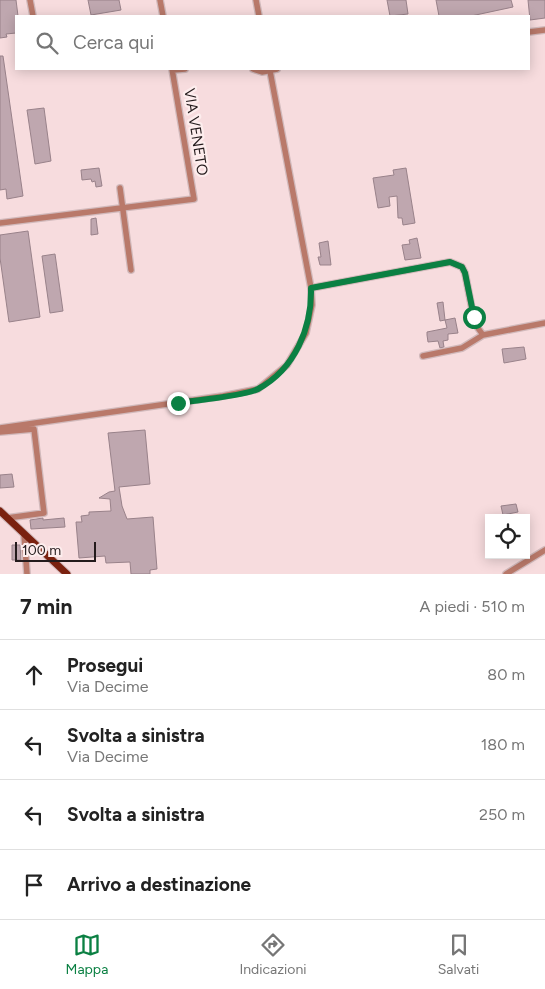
<!DOCTYPE html>
<html lang="it">
<head>
<meta charset="utf-8">
<style>
	body { margin:0; font-family:Figtree,sans-serif; background:#f2f2f2; color:#222 }
	.controls { position:absolute; right:15px; bottom:15px; display:grid; overflow:hidden; border-radius:0px; box-shadow:0 2px 12px #0003 }
	.controls button { width:45px; height:45px; display:grid; place-items:center; padding:0; border:0; border-bottom:1px solid #e0e0e0; background:#fff; color:#222; font:25px sans-serif }
	.scale { position:absolute; left:15px; bottom:12px; width:81px; box-sizing:border-box; padding-left:5px; border:2px solid #241b1c; border-top:0; font-size:14px; line-height:18px; white-space:nowrap; color:#241b1c; -webkit-text-stroke:4px #fdeded; paint-order:stroke }
	.stop { position:absolute; width:15px; height:15px; margin:-11px; border:4px solid #0b8043; border-radius:50%; background:#fff }
	.stop.end { background:#0b8043; border-color:#fff; box-shadow:0 1px 5px #0008 }
	.list { margin:0; padding:0; list-style:none }
	h2 { display:flex; justify-content:space-between; align-items:center; height:65px; margin:0; padding:0 20px; font-size:21px }
	h2 small { font-size:16px; font-weight:400; color:#767676 }
	.list li { display:grid; grid-template-columns:32px 1fr auto; gap:15px; align-items:center; box-sizing:border-box; height:70px; padding:0 20px; border-top:1px solid #e0e0e0 }
	.list b { display:block; font-size:19px; white-space:nowrap }
	.list p { margin:0; font-size:16px; white-space:nowrap; color:#767676 }
	.list em { font-size:16px; font-style:normal; color:#767676 }
	.icon { flex:none; width:28px; height:28px; fill:none; stroke:currentColor; stroke-width:2; stroke-linecap:round; stroke-linejoin:round }
	.map { position:relative; flex:none; width:545px; height:574px; overflow:hidden }
	.search { position:absolute; background:#fff; box-shadow:0 2px 12px #0003; left:15px; right:15px; top:15px; height:55px; display:flex; align-items:center; gap:12px; box-sizing:border-box; padding:0 18px; border-radius:0px; color:#767676; font-size:19px }
	.sheet { height:345px; background:#fff }
	nav { display:flex; justify-content:space-around; align-items:center; box-sizing:border-box; height:70px; border-top:1px solid #e0e0e0; background:#fff; font-size:14px; color:#767676 }
	nav a { display:grid; justify-items:center; gap:2px }
	nav .on { color:#0b8043 }
	.map>svg:first-child { display:block }
</style>
</head>
<body>
<div class="map">
<svg width="545" height="574" viewBox="0 0 545 574">
	<rect width="100%" height="100%" fill="#f7dcde"/>
	<path fill="#bfa7af" stroke="#99828a" d="M0 0H16L18 16H16V33L6 34 7 37 0 38Z
		M88 0H119L121 10 91 15Z
		M387 0H406L408 14 390 16Z
		M436 0H511L513 7 471 16H439Z
		M528 0H545V18L530 20Z
		M0 56H3L23 196 7 199 6 189 0 190Z
		M44 108 51 161 35 164 27 110Z
		M99 168 102 186 96 187 95 181 92 182 91 179 82 180 81 170Z
		M406 168 415 223 403 225 402 218H398L397 196 389 197 390 206 378 208 373 178 394 175 393 170Z
		M96 218 98 234 91 235V219Z
		M28 231 40 317 9 322 0 258V235Z
		M417 238 421 258 405 260 402 245 410 244 409 240Z
		M328 241 331 265H320L318 257H321L319 243Z
		M55 254 63 311 50 313 42 256Z
		M443 302 445 320 455 318 458 333 448 334V340L443 341 444 347 440 348 438 341 428 342 427 335V332L447 328 445 320 440 321 437 303Z
		M524 347 526 359 504 363 502 349Z
		M145 430 150 484 119 487 122 506 127 519 153 517 157 569 150 570V574H131L130 562 106 563 105 556 79 558 76 522H82L81 516 89 515V512L111 511 110 499 99 498 109 492 115 491 108 433Z
		M12 474 14 487 0 488V475Z
		M516 504 518 512 503 515 501 506Z
		M43 518V520L64 518 65 527 31 529 30 520Z
		M12 545H20L21 560H12Z"/>
	<g fill="none" stroke-linecap="round" stroke-linejoin="round">
		<defs>
			<path id="minor" d="M30 0 33 16
				M160 0 163 16
				M256 0 259 16
				M529 32 545 30
				M253 69 262 72 277 69
				M173 70 185 69
				M120 188 131 270
				M0 223 194 199 172 69
				M311 288 450 262 462 267 465 273 475 324 483 335 545 323
				M423 356 462 348 483 335
				M0 428 223 396 258 389 287 365 306 333 312 305 311 288 270 71
				M0 432 34 429 44 513 7 518
				M24 534 27 574
				M506 574 545 550"/>
			<path id="major" d="M0 511 67 574"/>
		</defs>
		<use href="#minor" stroke="#d1b9bb" stroke-width="8"/>
		<use href="#major" stroke="#d1b9bb" stroke-width="9"/>
		<use href="#minor" stroke="#b9796a" stroke-width="5.5"/>
		<use href="#major" stroke="#7a210f" stroke-width="7"/>
	</g>
	<g fill="none" stroke-linecap="round" stroke-linejoin="round">
		<path stroke="#0b8043" stroke-width="6" d="M178 403C197 400 244 396 258 389 295 369 312 328 311 288L450 262 462 267 465 273 474 317"/>
	</g>
	<g text-anchor="middle" dominant-baseline="central" stroke-width="4.5" stroke-linejoin="round" paint-order="stroke">
		<g font-size="15" fill="#241b1c" stroke="#fdeded">
			<text transform="translate(196 132) rotate(81)">VIA VENETO</text>
		</g>
	</g>
</svg>
<div class="controls">
<button><svg class="icon" aria-label="locate" viewBox="0 0 24 24"><circle cx="12" cy="12" r="6"/><path d="M12 2v4M12 18v4M2 12h4M18 12h4"/></svg></button>
</div>
<div class="scale">100 m</div>
<div class="stop" style="left:474px;top:317px"></div>
<div class="stop end" style="left:178px;top:403px"></div>
<div class="search"><svg class="icon" aria-label="search" viewBox="0 0 24 24"><circle cx="10" cy="10" r="6"/><path d="M15 15l6 6"/></svg>Cerca qui</div>
</div>
<section class="sheet">
<h2>7 min<small>A piedi · 510 m</small></h2>
<ul class="list">
<li><svg class="icon" aria-label="ahead" viewBox="0 0 24 24"><path d="M12 20V5M6 11l6-6 6 6"/></svg><div><b>Prosegui</b><p>Via Decime</p></div><em>80 m</em></li>
<li><svg class="icon" aria-label="left" viewBox="0 0 24 24"><path d="M17 20v-9H6M10 6l-5 5 5 5"/></svg><div><b>Svolta a sinistra</b><p>Via Decime</p></div><em>180 m</em></li>
<li><svg class="icon" aria-label="left" viewBox="0 0 24 24"><path d="M17 20v-9H6M10 6l-5 5 5 5"/></svg><div><b>Svolta a sinistra</b></div><em>250 m</em></li>
<li><svg class="icon" aria-label="arrive" viewBox="0 0 24 24"><path d="M6 21V4h12l-3 4 3 4H6"/></svg><div><b>Arrivo a destinazione</b></div></li>
</ul>
</section>
<nav>
<a class="on"><svg class="icon" aria-label="map" viewBox="0 0 24 24"><path d="M3 6l6-2 6 2 6-2v14l-6 2-6-2-6 2zM9 4v14M15 6v14"/></svg>Mappa</a>
<a><svg class="icon" aria-label="directions" viewBox="0 0 24 24"><path d="M12 3l9 9-9 9-9-9zM9 14v-3h6M13 9l2 2-2 2"/></svg>Indicazioni</a>
<a><svg class="icon" aria-label="saved" viewBox="0 0 24 24"><path d="M7 4h10v16l-5-4-5 4z"/></svg>Salvati</a>
</nav>
</body>
</html>
